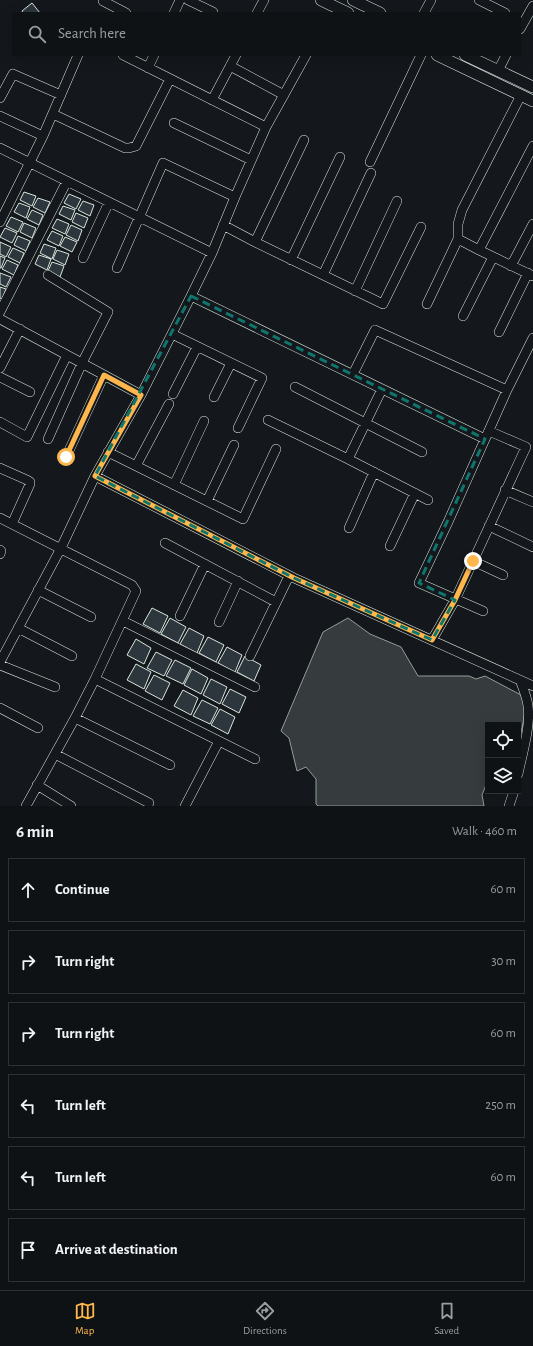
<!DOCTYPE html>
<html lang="en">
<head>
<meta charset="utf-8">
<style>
	body { margin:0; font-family:"Alegreya Sans",sans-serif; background:#181b1e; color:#f1f3f6 }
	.controls { position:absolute; right:12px; bottom:12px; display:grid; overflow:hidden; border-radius:0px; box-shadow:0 4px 16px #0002 }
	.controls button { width:36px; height:36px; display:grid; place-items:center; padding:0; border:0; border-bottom:1px solid #2f3234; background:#0f1215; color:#f1f3f6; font:20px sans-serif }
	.stop { position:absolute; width:12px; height:12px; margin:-9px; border:3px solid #ffb74d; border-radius:50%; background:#fff }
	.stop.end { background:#ffb74d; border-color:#fff; box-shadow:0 1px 4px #0008 }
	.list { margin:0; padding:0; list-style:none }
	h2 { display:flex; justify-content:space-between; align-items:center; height:52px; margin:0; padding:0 16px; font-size:17px }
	h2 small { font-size:13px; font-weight:400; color:#9b9ea0 }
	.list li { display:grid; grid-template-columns:26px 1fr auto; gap:12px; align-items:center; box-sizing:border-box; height:64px; margin:0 8px 8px; padding:0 8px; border:1px solid #2f3234; border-radius:0px }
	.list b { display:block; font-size:15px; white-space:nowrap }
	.list em { font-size:13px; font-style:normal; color:#9b9ea0 }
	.icon { flex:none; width:22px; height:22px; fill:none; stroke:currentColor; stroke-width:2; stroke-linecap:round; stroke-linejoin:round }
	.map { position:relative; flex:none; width:533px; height:806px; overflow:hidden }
	.search { position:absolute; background:#0f1215; box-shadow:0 4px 16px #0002; left:12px; right:12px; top:12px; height:44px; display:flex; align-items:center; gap:10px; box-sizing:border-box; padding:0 14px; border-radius:0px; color:#9b9ea0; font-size:15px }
	.sheet { height:484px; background:#0f1215 }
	nav { display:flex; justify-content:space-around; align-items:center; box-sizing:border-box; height:56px; border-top:1px solid #2f3234; background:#0f1215; font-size:11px; color:#9b9ea0 }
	nav a { display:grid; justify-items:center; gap:2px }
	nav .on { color:#ffb74d }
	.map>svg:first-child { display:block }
</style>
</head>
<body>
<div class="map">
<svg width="533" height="806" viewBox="0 0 533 806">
	<rect width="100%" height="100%" fill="#14181c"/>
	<path fill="#363b3e" stroke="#939e99" d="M348 618 370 634 401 647 418 676H469L476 679 485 676 521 695 526 708 520 738 518 741V725H488V780L482 795 484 806H318L316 804V779L306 767 297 771 289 738 281 731 323 632Z"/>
	<path fill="#2c363c" stroke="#d8e6dc" d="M32 3 40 13H23L22 11Z
		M24 192 36 196 32 206 20 200Z
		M69 194 81 199 76 209 64 203Z
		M38 198 50 202 45 213 33 207Z
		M83 201 94 205 90 216 78 210Z
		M19 203 30 207 26 218 14 212Z
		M63 206 75 210 71 220 59 214Z
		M32 210 43 215 39 225 27 219Z
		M76 213 88 218 84 228 72 222Z
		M11 217 23 222 18 232 6 226Z
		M57 219 69 224 65 234 52 228Z
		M24 223 36 228 32 238 20 232Z
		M71 225 82 230 78 241 66 235Z
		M5 228 17 233 12 243 0 237Z
		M52 231 63 236 59 246 47 240Z
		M18 236 30 241 26 251 14 245Z
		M65 237 77 242 72 252 60 246Z
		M0 242 11 247 6 257 0 254Z
		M44 244 56 248 52 259 40 253Z
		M13 248 24 253 20 263 8 257Z
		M57 250 69 254 65 265 53 259Z
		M39 255 51 259 47 270 35 264Z
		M0 256 5 258 1 268H0Z
		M7 260 18 265 14 275 2 269Z
		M52 262 64 266 60 277 48 271Z
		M0 273 11 277 6 287 0 284Z
		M0 287 6 289 2 299 0 298Z
		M152 608 168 616 160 633 143 624Z
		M170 618 186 627 178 643 161 634Z
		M189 628 204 636 197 653 180 644Z
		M208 637 224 645 216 662 199 653Z
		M136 639 151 648 144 664 127 655Z
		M227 647 242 655 235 672 218 663Z
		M156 652 172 660 164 676 147 668Z
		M245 656 261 665 254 681 237 672Z
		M175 660 191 668 183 684 166 676Z
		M136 664 151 672 144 689 127 680Z
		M192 669 208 678 201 694 184 685Z
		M154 675 170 683 162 700 145 691Z
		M211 679 227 687 220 704 203 695Z
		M230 689 246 697 239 713 222 704Z
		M183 690 198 698 191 715 174 706Z
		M202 700 218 708 210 724 193 716Z
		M220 709 235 717 228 734 211 725Z"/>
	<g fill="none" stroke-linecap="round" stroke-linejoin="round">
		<defs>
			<path id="minor" d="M104 0 103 1 126 13
				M188 0 213 12
				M479 0 505 13
				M174 13 180 0
				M257 13 264 0
				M424 13 431 0
				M520 29 533 6
				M123 55 266 127
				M230 66 284 95
				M148 68 154 55
				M498 71 506 55
				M0 98 13 74 61 95
				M212 100 236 55
				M53 114 125 148H129L136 146 170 79
				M0 116 43 136
				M174 123 251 160
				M533 146 479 250 533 276
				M0 148 212 253
				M370 162 421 55
				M0 222 43 136 78 55
				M223 225 255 242 383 304 421 227
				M458 239V224L462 210 521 95
				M255 242 304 140
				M83 258 109 202
				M291 260 340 157
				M511 266 533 224
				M117 268 163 163 235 197
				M48 275 108 312 82 363 48 439
				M323 275 371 173
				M355 291 397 201
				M191 296 485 439
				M427 304 458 239 479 250
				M0 312 67 181
				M463 316 493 257
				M0 319 141 395
				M499 332 528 273
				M172 334 262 378 238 428
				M0 368 20 329
				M353 374 375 330 507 390 448 522 419 583 483 611
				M0 377 30 392
				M295 387 422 452
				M507 390 533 338
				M173 394 197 347
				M214 397 231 363
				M268 420 348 459 382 389
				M0 422 27 437 67 355
				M108 452 243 519 276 449
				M66 457 104 375
				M348 459 428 500
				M136 466 169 404
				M0 468 27 480 30 482V484L12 524
				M95 476 294 578 533 686
				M174 485 204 421
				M505 490 533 502
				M207 501 234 445
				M0 518 132 585 136 591 95 679 75 718 26 806
				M489 526 533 547
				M349 528 374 472
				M165 543 276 602
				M390 546 415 493
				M0 550 1 551 0 554
				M473 561 503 575
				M38 590 91 617
				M180 616 205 564
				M123 621 255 687
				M219 622 238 581
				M18 628 72 656
				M432 640 455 600 526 447 489 431
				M250 656 289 576
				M0 662 61 548 95 476 141 395 191 296 212 253 235 197 266 127 306 55
				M0 665 55 687
				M95 679 219 741 185 806
				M0 708 38 728
				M75 718 170 765
				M219 741 255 759
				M55 754 149 803
				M518 774C522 755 531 725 528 706 527 697 523 688 520 680
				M37 785 71 806
				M509 806 514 791"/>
			<path id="tertiary" d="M321 0 348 13
				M353 0 380 13
				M437 55 533 101
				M465 55 533 87"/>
		</defs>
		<use href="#minor" stroke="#d8e6dc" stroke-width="10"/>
		<use href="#tertiary" stroke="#d8e6dc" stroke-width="12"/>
		<use href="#minor" stroke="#14181c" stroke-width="9"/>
		<use href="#tertiary" stroke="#14181c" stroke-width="11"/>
	</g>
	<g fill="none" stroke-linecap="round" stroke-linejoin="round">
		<path stroke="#ffb74d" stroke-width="5" d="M66 457 104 375 141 395 95 476 294 578 432 640 455 600 473 561"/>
	</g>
	<path fill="none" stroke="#0f766e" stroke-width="3" stroke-dasharray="8 5" stroke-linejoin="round" d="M191 296 485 439 419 583 455 600 432 640 294 578 95 476Z"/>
</svg>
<div class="controls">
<button><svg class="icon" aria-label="locate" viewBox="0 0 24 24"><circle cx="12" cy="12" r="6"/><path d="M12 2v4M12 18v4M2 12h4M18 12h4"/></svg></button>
<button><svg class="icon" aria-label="layers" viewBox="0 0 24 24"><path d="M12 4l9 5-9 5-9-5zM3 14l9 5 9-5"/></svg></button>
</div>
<div class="stop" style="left:66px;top:457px"></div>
<div class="stop end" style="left:473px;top:561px"></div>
<div class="search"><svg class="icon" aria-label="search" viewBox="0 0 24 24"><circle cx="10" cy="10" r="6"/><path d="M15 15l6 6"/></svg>Search here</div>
</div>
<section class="sheet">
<h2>6 min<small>Walk · 460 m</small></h2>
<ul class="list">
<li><svg class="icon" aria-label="ahead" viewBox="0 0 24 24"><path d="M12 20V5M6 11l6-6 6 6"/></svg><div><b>Continue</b></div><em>60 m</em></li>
<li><svg class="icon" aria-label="right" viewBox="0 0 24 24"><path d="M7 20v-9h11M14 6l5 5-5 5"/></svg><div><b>Turn right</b></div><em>30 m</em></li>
<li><svg class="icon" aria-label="right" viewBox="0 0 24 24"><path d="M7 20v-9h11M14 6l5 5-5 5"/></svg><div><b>Turn right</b></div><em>60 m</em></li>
<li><svg class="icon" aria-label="left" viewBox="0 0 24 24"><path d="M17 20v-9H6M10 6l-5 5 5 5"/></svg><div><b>Turn left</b></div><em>250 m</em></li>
<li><svg class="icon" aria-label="left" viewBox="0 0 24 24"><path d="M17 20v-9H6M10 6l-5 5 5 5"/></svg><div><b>Turn left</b></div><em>60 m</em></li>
<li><svg class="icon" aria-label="arrive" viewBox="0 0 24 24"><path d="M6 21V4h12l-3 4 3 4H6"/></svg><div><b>Arrive at destination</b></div></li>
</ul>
</section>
<nav>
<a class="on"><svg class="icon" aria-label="map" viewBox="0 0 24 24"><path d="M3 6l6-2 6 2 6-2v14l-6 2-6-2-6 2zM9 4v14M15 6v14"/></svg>Map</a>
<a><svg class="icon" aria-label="directions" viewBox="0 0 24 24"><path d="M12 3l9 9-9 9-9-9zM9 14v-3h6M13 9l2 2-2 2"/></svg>Directions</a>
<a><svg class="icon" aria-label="saved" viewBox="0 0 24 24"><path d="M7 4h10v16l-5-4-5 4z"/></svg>Saved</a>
</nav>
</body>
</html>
